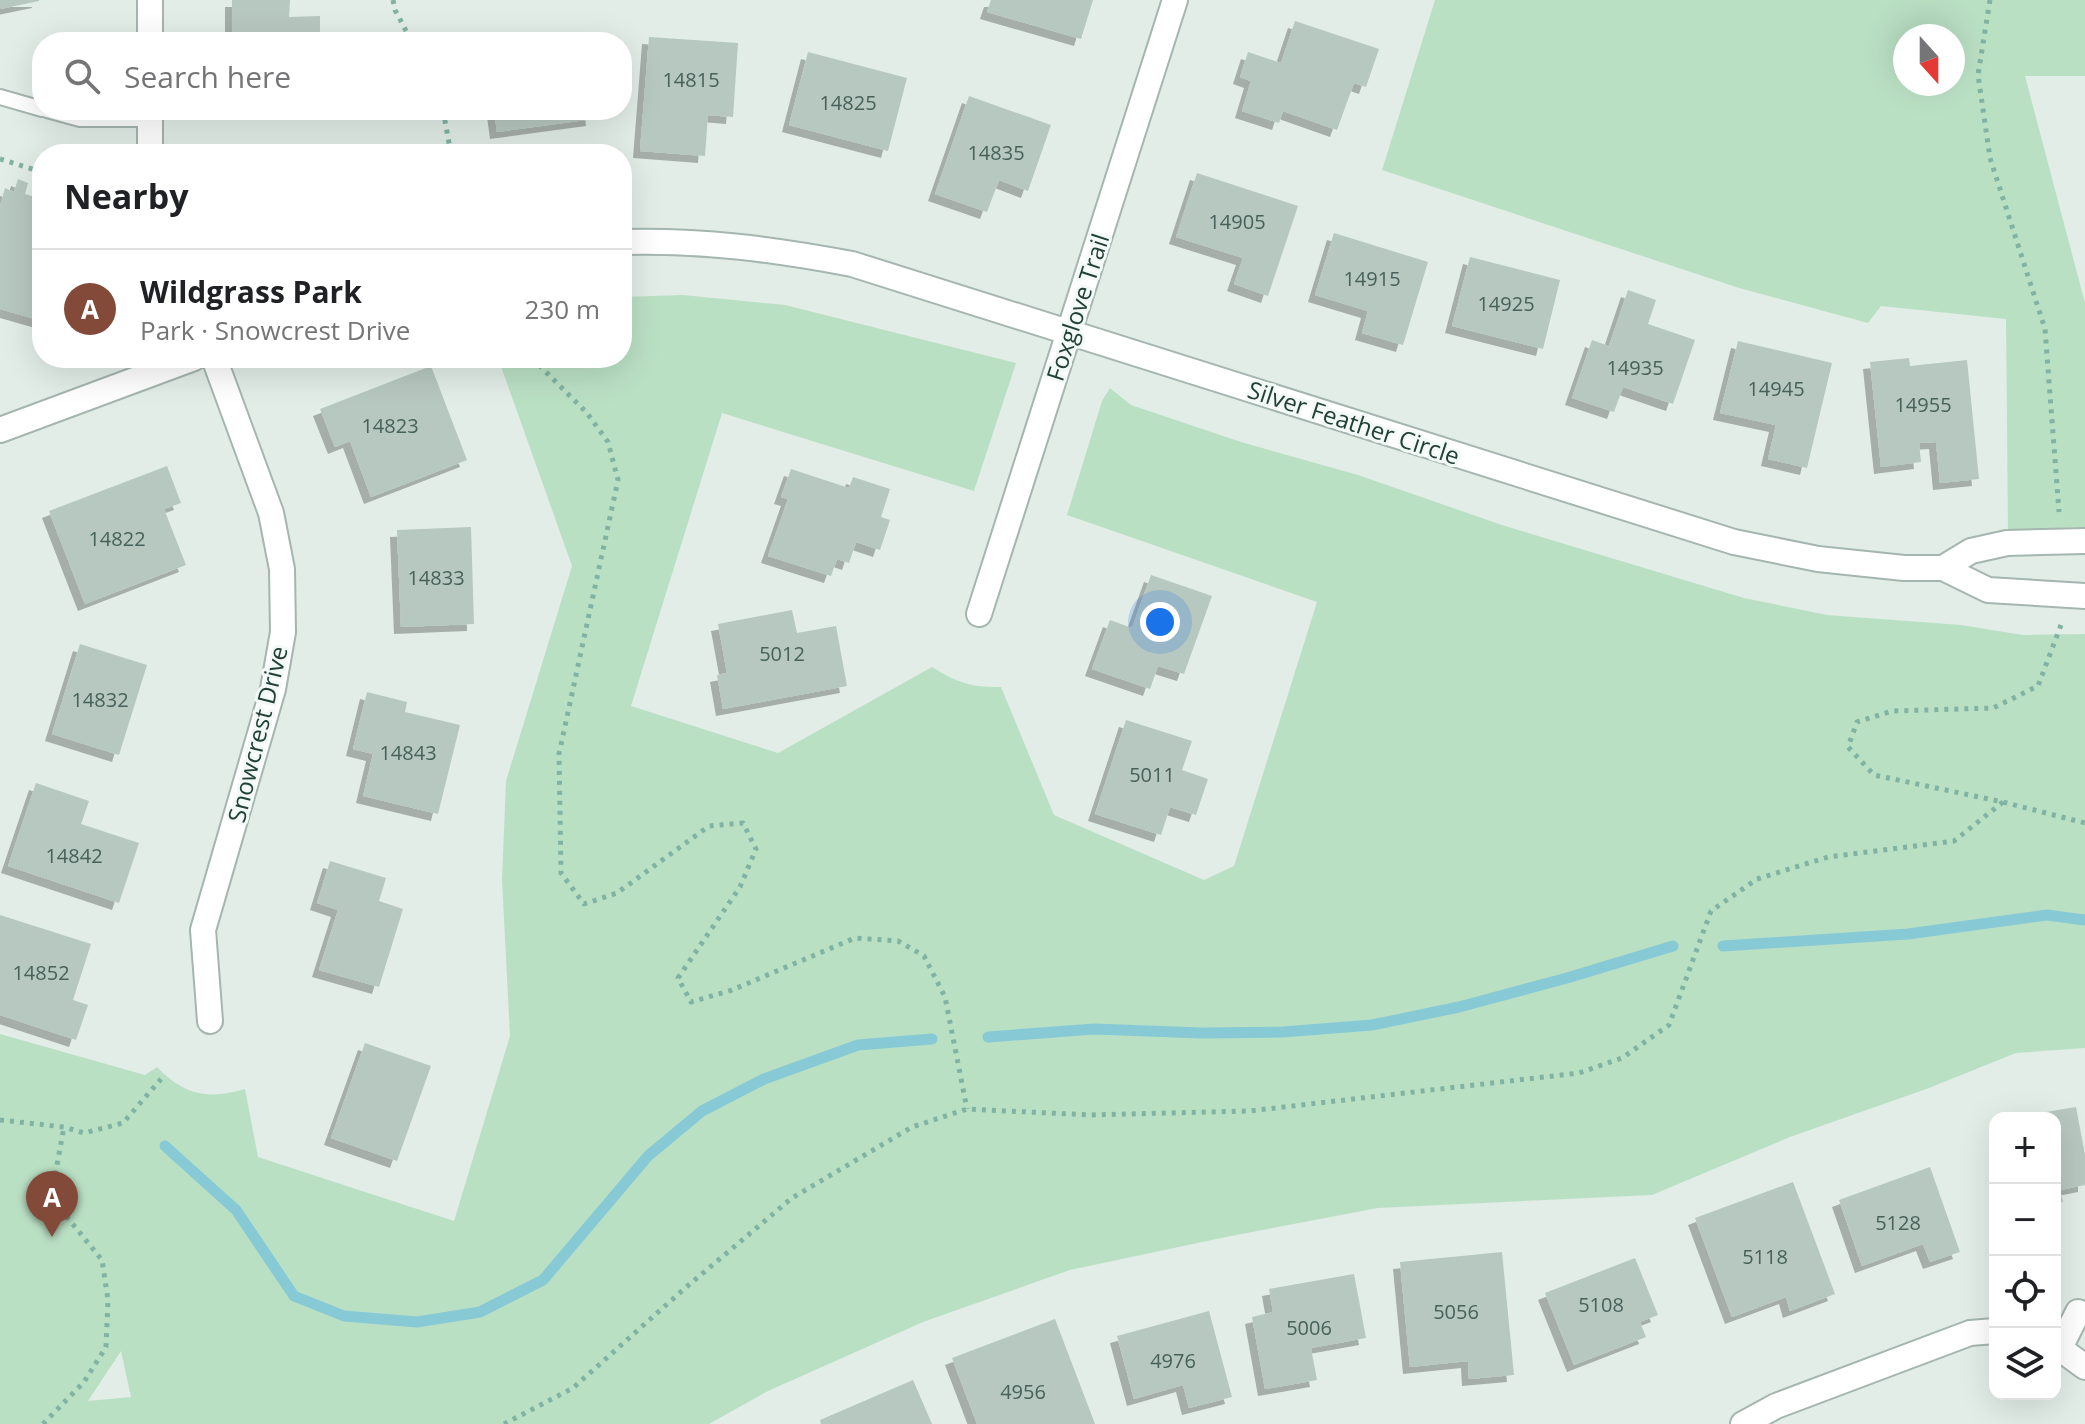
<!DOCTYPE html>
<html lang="en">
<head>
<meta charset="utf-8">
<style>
	body { margin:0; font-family:"Open Sans",sans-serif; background:#f6f6f6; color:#202124 }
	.controls { position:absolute; right:24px; bottom:24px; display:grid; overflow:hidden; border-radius:16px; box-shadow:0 8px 32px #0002 }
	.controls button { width:72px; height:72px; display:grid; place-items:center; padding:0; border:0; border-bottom:2px solid #e0e0e0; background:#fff; color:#202124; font:40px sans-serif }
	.compass { position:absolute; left:1893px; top:24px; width:72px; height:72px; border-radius:50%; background:#fff; box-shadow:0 8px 32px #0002; rotate:159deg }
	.you { position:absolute; left:1160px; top:622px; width:28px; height:28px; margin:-20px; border:6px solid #fff; border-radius:50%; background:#1a73e8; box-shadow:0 0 0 12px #1a73e833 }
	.badge { display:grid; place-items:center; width:52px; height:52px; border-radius:50%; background:#834a39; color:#fff; font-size:26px; font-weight:700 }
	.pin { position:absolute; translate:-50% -66px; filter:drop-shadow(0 2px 4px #0008) }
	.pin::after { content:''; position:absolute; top:42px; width:28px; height:24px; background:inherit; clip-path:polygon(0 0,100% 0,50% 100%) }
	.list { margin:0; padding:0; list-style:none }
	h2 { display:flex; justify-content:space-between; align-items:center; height:104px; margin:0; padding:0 32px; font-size:34px }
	h2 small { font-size:26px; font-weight:400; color:#757577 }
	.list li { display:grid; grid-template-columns:52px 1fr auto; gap:24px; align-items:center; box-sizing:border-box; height:120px; padding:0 32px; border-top:2px solid #e0e0e0 }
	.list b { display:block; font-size:30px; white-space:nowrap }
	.list p { margin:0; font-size:26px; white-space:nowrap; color:#757577 }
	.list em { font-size:26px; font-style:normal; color:#757577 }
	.icon { flex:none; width:44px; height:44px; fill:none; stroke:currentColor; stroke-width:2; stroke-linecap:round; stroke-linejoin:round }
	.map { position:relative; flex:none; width:2085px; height:1424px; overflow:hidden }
	.search { position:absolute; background:#fff; box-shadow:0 8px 32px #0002; left:32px; top:32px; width:600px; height:88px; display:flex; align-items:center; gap:20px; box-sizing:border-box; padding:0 28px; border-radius:32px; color:#757577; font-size:30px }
	.panel { position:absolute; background:#fff; box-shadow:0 8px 32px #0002; left:32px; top:144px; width:600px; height:224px; border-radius:32px }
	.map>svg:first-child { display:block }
</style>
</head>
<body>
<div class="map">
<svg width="2085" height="1424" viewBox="0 0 2085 1424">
	<defs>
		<filter id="shadow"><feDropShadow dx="-7" dy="7" stdDeviation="0" flood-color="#0004"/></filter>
	</defs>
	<rect width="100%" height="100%" fill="#e2ede8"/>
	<path fill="#bae0c4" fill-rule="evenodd" d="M1435 0H2085V76H2025L2085 303V527L2008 530 2006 319 1881 306 1868 323 1739 288 1382 170ZM1905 36H1953V84H1905Z
		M683 295 785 305 1016 363 974 491 722 413 631 706 778 753 932 667C955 682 973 688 1001 687L1054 815 1204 880 1234 866 1317 602 1067 515 1102 401 1110 388 1131 405 1241 442 1358 475 1502 525 1744 598 1827 615 1961 625 2023 635 2085 634V1048L2016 1053 1929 1088 1790 1137 1652 1195 1378 1208 1226 1237 1070 1270 923 1322 768 1391 709 1424H0V1034L145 1075 157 1067C184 1095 208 1100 245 1089L258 1157 454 1221 510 1036 502 880 506 781 572 566 498 358H622V297ZM121 1351 131 1397 88 1401Z"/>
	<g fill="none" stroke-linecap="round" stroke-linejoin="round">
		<path stroke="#87cad6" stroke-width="11" d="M1723 946 1908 934 2047 915 2085 920
			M988 1037 1094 1029 1201 1033 1283 1032 1372 1025 1459 1007 1567 978 1673 946
			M165 1146 236 1210 294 1296 344 1316 417 1322 480 1312 543 1280 648 1156 702 1111 764 1079 858 1045 932 1039"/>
	</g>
	<path fill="#b7c8c1" filter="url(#shadow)" d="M0 0H39V1L0 9Z
		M232 0H290L289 17 320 16V42H232Z
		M991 0H1093L1081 39 987 12Z
		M1295 21 1379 49 1366 87 1354 83 1337 130 1283 111 1279 123 1242 111 1251 81 1240 77 1248 52 1281 63Z
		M649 37 738 43 733 117 708 115 705 156 640 151Z
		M808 52 907 78 888 151 789 125Z
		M969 96 1051 125 1028 191 999 180 987 212 935 194Z
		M494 110H592L593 119 497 132Z
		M1197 173 1298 206 1268 296 1234 284 1243 258 1176 237Z
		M18 179 28 183 25 194 42 199V321L0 309V206L5 188 14 192Z
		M1334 233 1428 262 1403 345 1362 333 1368 311 1315 295Z
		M1470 257 1560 280 1543 349 1452 326Z
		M1628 290 1656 300 1648 324 1695 340 1673 404 1623 387 1614 412 1572 398 1592 340 1609 346Z
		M1738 341 1832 363 1807 468 1768 459 1776 425 1720 413Z
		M1909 358 1910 366 1967 360 1979 479 1940 483 1936 442 1919 443 1921 462 1881 467 1870 362Z
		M431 366 467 460 371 497 350 441 335 447 320 409Z
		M167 466 181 503 164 509 186 565 85 604 49 511Z
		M791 469 849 488 853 477 890 489 881 517 890 520 880 550 856 542 849 563 837 559 831 576 768 556 788 499 781 497Z
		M471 527 474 624 401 627 397 530Z
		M1151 575 1212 596 1184 674 1158 666 1150 689 1092 669 1110 620 1132 628Z
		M792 610 797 633 836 626 847 686 723 709 717 675 727 673 718 624Z
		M80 644 147 665 119 755 52 734Z
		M367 692 407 702 405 712 460 725 438 814 363 796 373 754 353 749Z
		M1126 720 1192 741 1182 770 1208 779 1196 815 1170 807 1161 835 1095 814Z
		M36 783 89 801 81 824 139 843 119 903 8 866Z
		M330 861 386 878 379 901 403 909 379 987 319 970 338 910 317 903Z
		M0 915 91 944 73 1000 88 1005 76 1040 0 1015Z
		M365 1043 431 1066 397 1161 331 1138Z
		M2076 1107 2085 1155V1185L2060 1190 2063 1202 2055 1204V1118L2022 1116Z
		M1930 1167 1960 1252 1930 1262 1923 1244 1862 1266 1839 1200Z
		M1793 1182 1835 1294 1790 1311 1786 1297 1732 1317 1695 1218Z
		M1502 1252 1514 1375 1469 1379 1468 1361 1410 1367 1400 1262Z
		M1635 1258 1658 1315 1640 1322 1646 1337 1574 1365 1545 1293Z
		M1354 1274 1366 1338 1311 1348 1317 1380 1265 1389 1252 1317 1273 1312 1269 1289Z
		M1209 1311 1232 1397 1189 1408 1183 1385 1134 1399 1117 1336Z
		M1055 1319 1095 1424H977L952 1358Z
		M913 1380 932 1424H821L820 1420Z"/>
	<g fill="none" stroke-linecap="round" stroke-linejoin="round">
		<defs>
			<path id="service" d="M0 97 42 109
				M47 110 80 119H150"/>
			<path id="minor" d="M150 0V42
				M150 110V154
				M622 242C703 240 772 249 852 264L1734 542 1818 559 1904 568H1943L1988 590 2085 596
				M0 430 194 358
				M1943 568 1971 551 2007 543 2085 541
				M979 614 1175 0
				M210 1021 203 930 273 689 283 632 282 569 271 513 214 358
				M2055 1345 2085 1367
				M2060 1348 2078 1312
				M1743 1424 1776 1406 1970 1333 1995 1331"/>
		</defs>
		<use href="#service" stroke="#a4b6af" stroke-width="18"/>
		<use href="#minor" stroke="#a4b6af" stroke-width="28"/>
		<path stroke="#80b3a3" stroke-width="5" stroke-dasharray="4 6" stroke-linecap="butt" d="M393 0 395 10 412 42
			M1990 0 1978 75 1990 158 2045 329 2059 512
			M443 110 451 154
			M0 159 42 172
			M532 358 587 413 608 442 618 480 559 754 561 873 584 904 617 893 709 826 743 823 756 849 740 887 678 978 691 1002 732 990 855 938 898 941 924 956 945 997 967 1109
			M2061 625 2038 686 1993 708 1892 711 1857 722 1848 747 1874 775 2003 802 2085 823
			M0 1120 64 1127 84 1133 123 1123 161 1079
			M43 1424 84 1382 106 1347 108 1300 102 1260 67 1217 52 1192 64 1127
			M504 1424 573 1388 684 1289 792 1198 912 1127 967 1109 1090 1115 1249 1111 1579 1073 1622 1058 1669 1025 1711 911 1757 879 1828 857 1954 841 2003 802"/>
		<use href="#service" stroke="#fff" stroke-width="14"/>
		<use href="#minor" stroke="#fff" stroke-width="24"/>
	</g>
	<g text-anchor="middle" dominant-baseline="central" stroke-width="6" stroke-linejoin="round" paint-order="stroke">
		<g font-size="20" fill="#46625a">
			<text x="691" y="79">14815</text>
			<text x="848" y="102">14825</text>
			<text x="996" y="152">14835</text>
			<text x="1237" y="221">14905</text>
			<text x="1372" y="278">14915</text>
			<text x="1506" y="303">14925</text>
			<text x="1635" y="367">14935</text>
			<text x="1776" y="388">14945</text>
			<text x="1923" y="404">14955</text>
			<text x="390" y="425">14823</text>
			<text x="117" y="538">14822</text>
			<text x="436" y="577">14833</text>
			<text x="782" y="653">5012</text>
			<text x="100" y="699">14832</text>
			<text x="408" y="752">14843</text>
			<text x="1152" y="774">5011</text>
			<text x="74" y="855">14842</text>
			<text x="41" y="972">14852</text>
			<text x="1898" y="1222">5128</text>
			<text x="1765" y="1256">5118</text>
			<text x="1601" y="1304">5108</text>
			<text x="1456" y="1311">5056</text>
			<text x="1309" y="1327">5006</text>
			<text x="1173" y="1360">4976</text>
			<text x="1023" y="1391">4956</text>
		</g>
		<g font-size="24" fill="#214037" stroke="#f3f9f6">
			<text transform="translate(1077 307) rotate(-72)">Foxglove Trail</text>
			<text transform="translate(1354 422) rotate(18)">Silver Feather Circle</text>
			<text transform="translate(257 734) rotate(-76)">Snowcrest Drive</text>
		</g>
	</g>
</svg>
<div class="controls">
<button>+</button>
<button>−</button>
<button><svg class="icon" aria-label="locate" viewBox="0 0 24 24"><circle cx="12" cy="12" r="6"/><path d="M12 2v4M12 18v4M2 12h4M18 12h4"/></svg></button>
<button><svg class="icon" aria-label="layers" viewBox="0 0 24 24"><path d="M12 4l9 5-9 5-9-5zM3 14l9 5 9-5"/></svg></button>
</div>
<svg class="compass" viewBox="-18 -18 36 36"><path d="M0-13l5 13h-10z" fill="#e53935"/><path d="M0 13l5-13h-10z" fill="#757577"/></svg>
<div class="you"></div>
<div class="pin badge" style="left:52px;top:1237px">A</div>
<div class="search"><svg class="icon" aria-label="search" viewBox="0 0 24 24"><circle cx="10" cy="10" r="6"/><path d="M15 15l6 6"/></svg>Search here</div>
<section class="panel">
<h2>Nearby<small></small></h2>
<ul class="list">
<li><span class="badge">A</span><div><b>Wildgrass Park</b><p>Park · Snowcrest Drive</p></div><em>230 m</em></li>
</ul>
</section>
</div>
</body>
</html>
